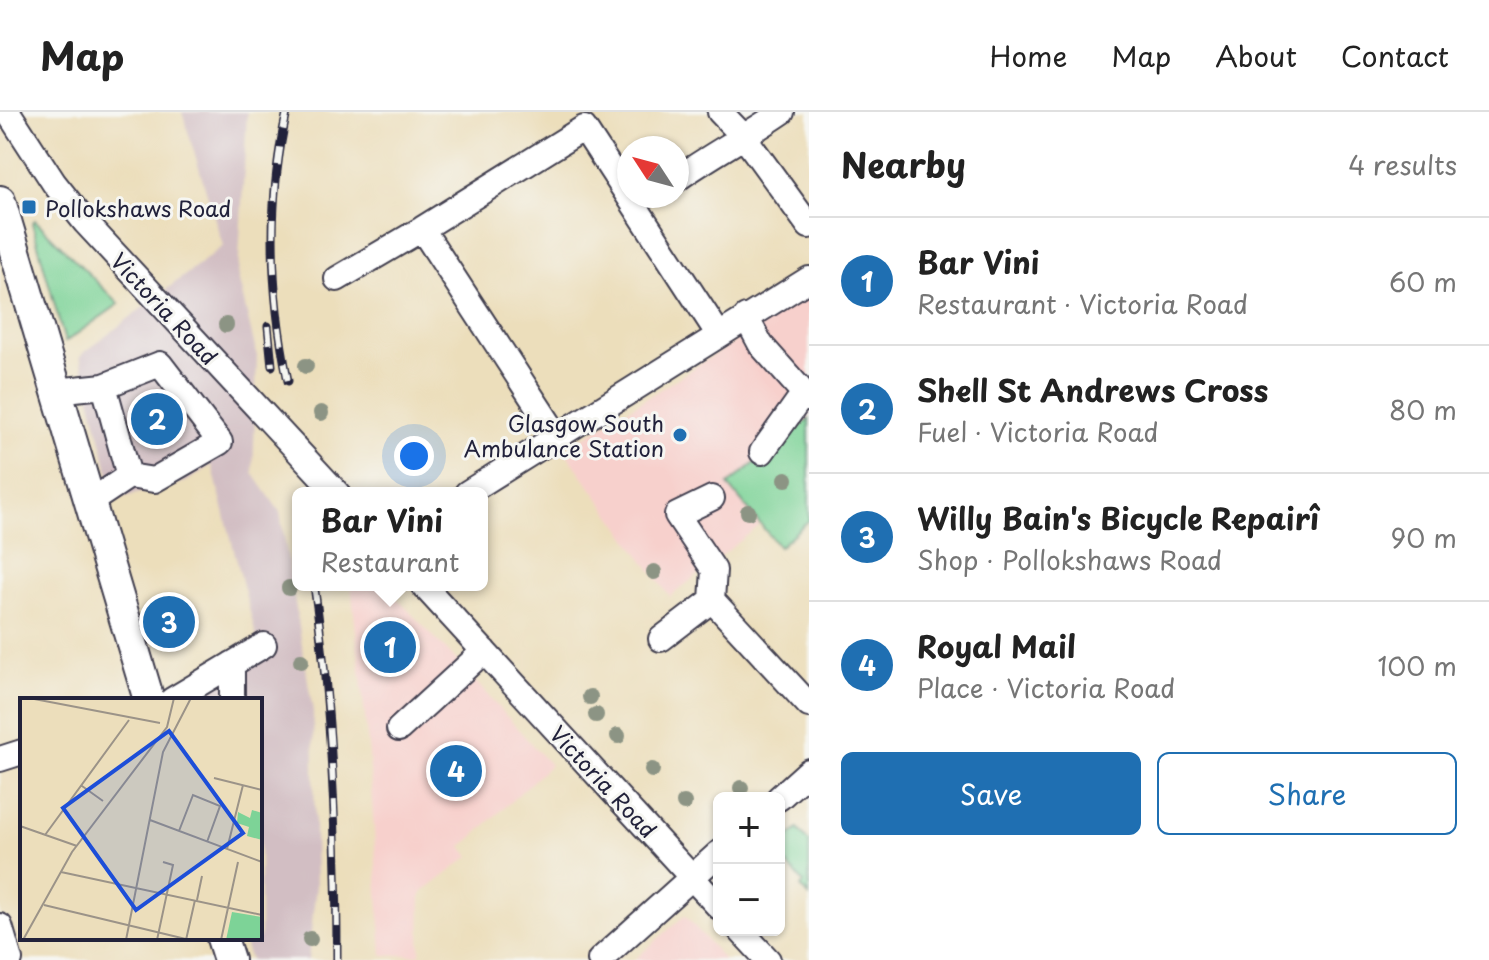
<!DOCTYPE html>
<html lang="en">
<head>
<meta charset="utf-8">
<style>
	body { margin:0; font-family:"Playpen Sans",sans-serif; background:#f2f2f2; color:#222 }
	.controls { position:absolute; right:24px; bottom:24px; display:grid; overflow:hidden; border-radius:12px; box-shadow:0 2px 6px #0004 }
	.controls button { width:72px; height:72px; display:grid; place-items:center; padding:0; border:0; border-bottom:2px solid #e0e0e0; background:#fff; color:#222; font:40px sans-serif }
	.compass { position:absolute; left:617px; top:24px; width:72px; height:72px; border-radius:50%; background:#fff; box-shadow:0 2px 6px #0004; rotate:306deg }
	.you { position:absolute; left:414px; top:344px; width:28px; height:28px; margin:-20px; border:6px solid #fff; border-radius:50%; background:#1a73e8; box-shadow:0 0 0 12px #1a73e833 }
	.badge { display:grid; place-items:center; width:52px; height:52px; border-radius:50%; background:#1f6fb2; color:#fff; font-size:26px; font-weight:700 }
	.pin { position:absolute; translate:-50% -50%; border:4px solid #fff; box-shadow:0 2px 8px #0006 }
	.popup { position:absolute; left:292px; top:375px; width:196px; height:104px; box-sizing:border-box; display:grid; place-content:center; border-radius:12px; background:#fff; filter:drop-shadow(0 2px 6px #0005); font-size:26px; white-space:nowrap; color:#767676 }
	.popup b { font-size:30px; color:#222 }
	.popup::after { content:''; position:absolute; left:50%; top:100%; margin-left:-16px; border:16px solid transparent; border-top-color:#fff }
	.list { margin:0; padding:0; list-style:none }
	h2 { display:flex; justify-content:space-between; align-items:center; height:104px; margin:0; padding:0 32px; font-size:34px }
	h2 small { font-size:26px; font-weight:400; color:#767676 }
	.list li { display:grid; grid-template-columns:52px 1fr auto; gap:24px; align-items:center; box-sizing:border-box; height:128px; padding:0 32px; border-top:2px solid #e0e0e0 }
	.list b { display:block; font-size:30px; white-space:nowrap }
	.list p { margin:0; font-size:26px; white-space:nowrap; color:#767676 }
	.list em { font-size:26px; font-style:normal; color:#767676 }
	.actions { display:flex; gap:16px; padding:24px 32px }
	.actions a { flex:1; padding:18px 0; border:2px solid #1f6fb2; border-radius:12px; text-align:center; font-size:28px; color:#1f6fb2 }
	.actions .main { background:#1f6fb2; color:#fff }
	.map { position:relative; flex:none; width:809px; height:848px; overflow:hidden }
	header { display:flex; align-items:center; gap:48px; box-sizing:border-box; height:112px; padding:0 40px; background:#fff; border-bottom:2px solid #e0e0e0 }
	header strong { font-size:38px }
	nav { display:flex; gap:44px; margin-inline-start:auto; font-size:28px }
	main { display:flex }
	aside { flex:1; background:#fff }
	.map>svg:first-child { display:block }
</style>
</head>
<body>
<header>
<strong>Map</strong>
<nav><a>Home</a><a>Map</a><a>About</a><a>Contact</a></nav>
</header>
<main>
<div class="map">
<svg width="809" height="848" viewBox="0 0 809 848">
	<rect width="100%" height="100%" fill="#f6f6f2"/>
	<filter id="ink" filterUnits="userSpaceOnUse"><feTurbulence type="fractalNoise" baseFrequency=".0125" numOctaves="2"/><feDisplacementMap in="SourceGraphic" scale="16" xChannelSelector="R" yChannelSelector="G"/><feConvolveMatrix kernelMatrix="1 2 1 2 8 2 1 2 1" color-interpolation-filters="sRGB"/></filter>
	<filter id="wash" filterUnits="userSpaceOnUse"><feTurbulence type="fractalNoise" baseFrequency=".006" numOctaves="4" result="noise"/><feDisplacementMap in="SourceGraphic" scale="32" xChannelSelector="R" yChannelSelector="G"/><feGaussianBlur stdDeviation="1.8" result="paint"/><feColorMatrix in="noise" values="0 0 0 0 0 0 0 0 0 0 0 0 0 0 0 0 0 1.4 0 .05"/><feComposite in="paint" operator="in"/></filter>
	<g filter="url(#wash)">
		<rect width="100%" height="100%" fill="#ecdebb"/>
		<path fill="#f7d0cc" d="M809 183V307L729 373 759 414 670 485 564 338Z
			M351 473H384L461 553 550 653 462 735 470 744 421 782 420 843H382L369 643Z
			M685 803 724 848H634Z"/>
		<path fill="#d2bec3" d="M182 0H247L238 165 257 244 253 361 280 400 313 599 316 774 308 848H250L242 826H260V588H169L258 531 212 353 186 370 115 387 80 244 223 134Z"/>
		<path fill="#7dd397" stroke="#507a69" stroke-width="2" d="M35 108 119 192 65 230 32 111Z
			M809 307V408L779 435 728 373Z
			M798 717 809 730V784L801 775 804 771 785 750 779 751V734Z"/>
	</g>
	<g filter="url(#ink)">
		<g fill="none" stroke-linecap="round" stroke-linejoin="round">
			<defs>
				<path id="minor" d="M8 0 54 71 85 110 337 381
					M720 0 745 26 809 114
					M677 67C711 43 747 24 782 0
					M337 167 422 117
					M746 205 761 233 809 287
					M104 274 160 252 220 330 154 368 129 364
					M55 279 104 274 129 364 90 390
					M557 324 422 117 584 16 719 223
					M762 340 804 281
					M467 381 809 167
					M423 473 719 795
					M712 488 714 458 677 403 712 386
					M661 527 712 488 809 593
					M232 552V588
					M172 588 264 533
					M399 617 484 539
					M0 647 22 640
					M779 686 809 659
					M0 814 10 848
					M740 818 768 848
					M600 848 719 741"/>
				<path id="major" d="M0 89 149 588
					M222 826 229 848"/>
			</defs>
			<use href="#minor" stroke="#403e4e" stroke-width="28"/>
			<use href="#major" stroke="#403e4e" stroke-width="34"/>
			<use href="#minor" stroke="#fff" stroke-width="24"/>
			<use href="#major" stroke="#fff" stroke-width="30"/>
			<defs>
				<path id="rail" d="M287 0C267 88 270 181 288 269
					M268 214 272 254
					M314 473C332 597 337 722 337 848"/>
			</defs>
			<use href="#rail" stroke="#22223b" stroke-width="9"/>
			<use href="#rail" stroke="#f6f6f2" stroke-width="6" stroke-dasharray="18" stroke-linecap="butt"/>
		</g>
		<g fill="#8c9484">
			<circle cx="226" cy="213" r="8"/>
			<circle cx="306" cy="254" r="8"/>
			<circle cx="321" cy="301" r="8"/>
			<circle cx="786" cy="367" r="8"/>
			<circle cx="748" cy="400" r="8"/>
			<circle cx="654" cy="460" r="8"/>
			<circle cx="289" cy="476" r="8"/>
			<circle cx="301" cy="549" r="8"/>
			<circle cx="590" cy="585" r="8"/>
			<circle cx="596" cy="603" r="8"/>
			<circle cx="618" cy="624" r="8"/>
			<circle cx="652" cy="658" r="8"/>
			<circle cx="741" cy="676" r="8"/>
			<circle cx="684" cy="691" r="8"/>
			<circle cx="310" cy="827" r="8"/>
		</g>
	</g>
	<g fill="#1f6fb2" stroke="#f6f6f2" stroke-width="3">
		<rect x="21" y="87" width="16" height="16" rx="4"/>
		<circle cx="680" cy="323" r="8"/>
	</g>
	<g text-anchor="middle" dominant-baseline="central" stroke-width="6" stroke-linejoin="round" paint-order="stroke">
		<g font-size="22" fill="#22223b" stroke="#f6f6f2" text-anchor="start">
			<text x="45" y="95">Pollokshaws Road</text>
			<text x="664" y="310" text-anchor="end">Glasgow South<tspan x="664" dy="25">Ambulance Station</tspan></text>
		</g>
		<g font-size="22" fill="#22223b" stroke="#f6f6f2">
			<text transform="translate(165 196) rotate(47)">Victoria Road</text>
			<text transform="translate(604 669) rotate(47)">Victoria Road</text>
		</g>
	</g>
	<g transform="translate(20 586)">
		<rect width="242" height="242" fill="#ecdebb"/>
		<path d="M232 112 242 115V142L227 138 229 129 217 125 218 114 230 120ZM212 214 242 219V242H206Z" fill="#7dd397"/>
		<path fill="none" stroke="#9b9388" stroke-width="2" d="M9 0 140 25M194 80 242 92M62 88 83 103M130 122 242 164M0 128 57 148M159 133 173 97 200 108 187 144M25 137 109 22M207 151 223 87M41 174 242 217M177 202 182 178M24 207 170 242M3 242 52 154 147 29 154 0M106 242 143 54 171 0M137 242 153 167 143 164M166 242 175 202M201 242 218 164"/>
		<path fill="#1d4ed8" fill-opacity="0.15" stroke="#1d4ed8" stroke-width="4" d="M149 33 223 135 116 212 43 110Z"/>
		<rect width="242" height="242" fill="none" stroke="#22223b" stroke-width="4"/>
	</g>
</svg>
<div class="controls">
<button>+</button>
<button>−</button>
</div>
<svg class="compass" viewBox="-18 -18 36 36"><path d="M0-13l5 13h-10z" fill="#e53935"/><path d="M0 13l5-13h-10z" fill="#767676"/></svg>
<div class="you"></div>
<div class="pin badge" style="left:390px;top:535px">1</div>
<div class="popup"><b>Bar Vini</b>Restaurant</div>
<div class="pin badge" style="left:157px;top:307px">2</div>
<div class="pin badge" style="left:169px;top:510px">3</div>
<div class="pin badge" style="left:456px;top:659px">4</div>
</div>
<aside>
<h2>Nearby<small>4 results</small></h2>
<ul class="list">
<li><span class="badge">1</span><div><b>Bar Vini</b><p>Restaurant · Victoria Road</p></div><em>60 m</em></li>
<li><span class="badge">2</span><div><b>Shell St Andrews Cross</b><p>Fuel · Victoria Road</p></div><em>80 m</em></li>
<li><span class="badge">3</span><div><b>Willy Bain's Bicycle Repairî</b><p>Shop · Pollokshaws Road</p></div><em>90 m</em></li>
<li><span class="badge">4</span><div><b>Royal Mail</b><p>Place · Victoria Road</p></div><em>100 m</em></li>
</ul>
<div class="actions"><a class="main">Save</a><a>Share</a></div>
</aside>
</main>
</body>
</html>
